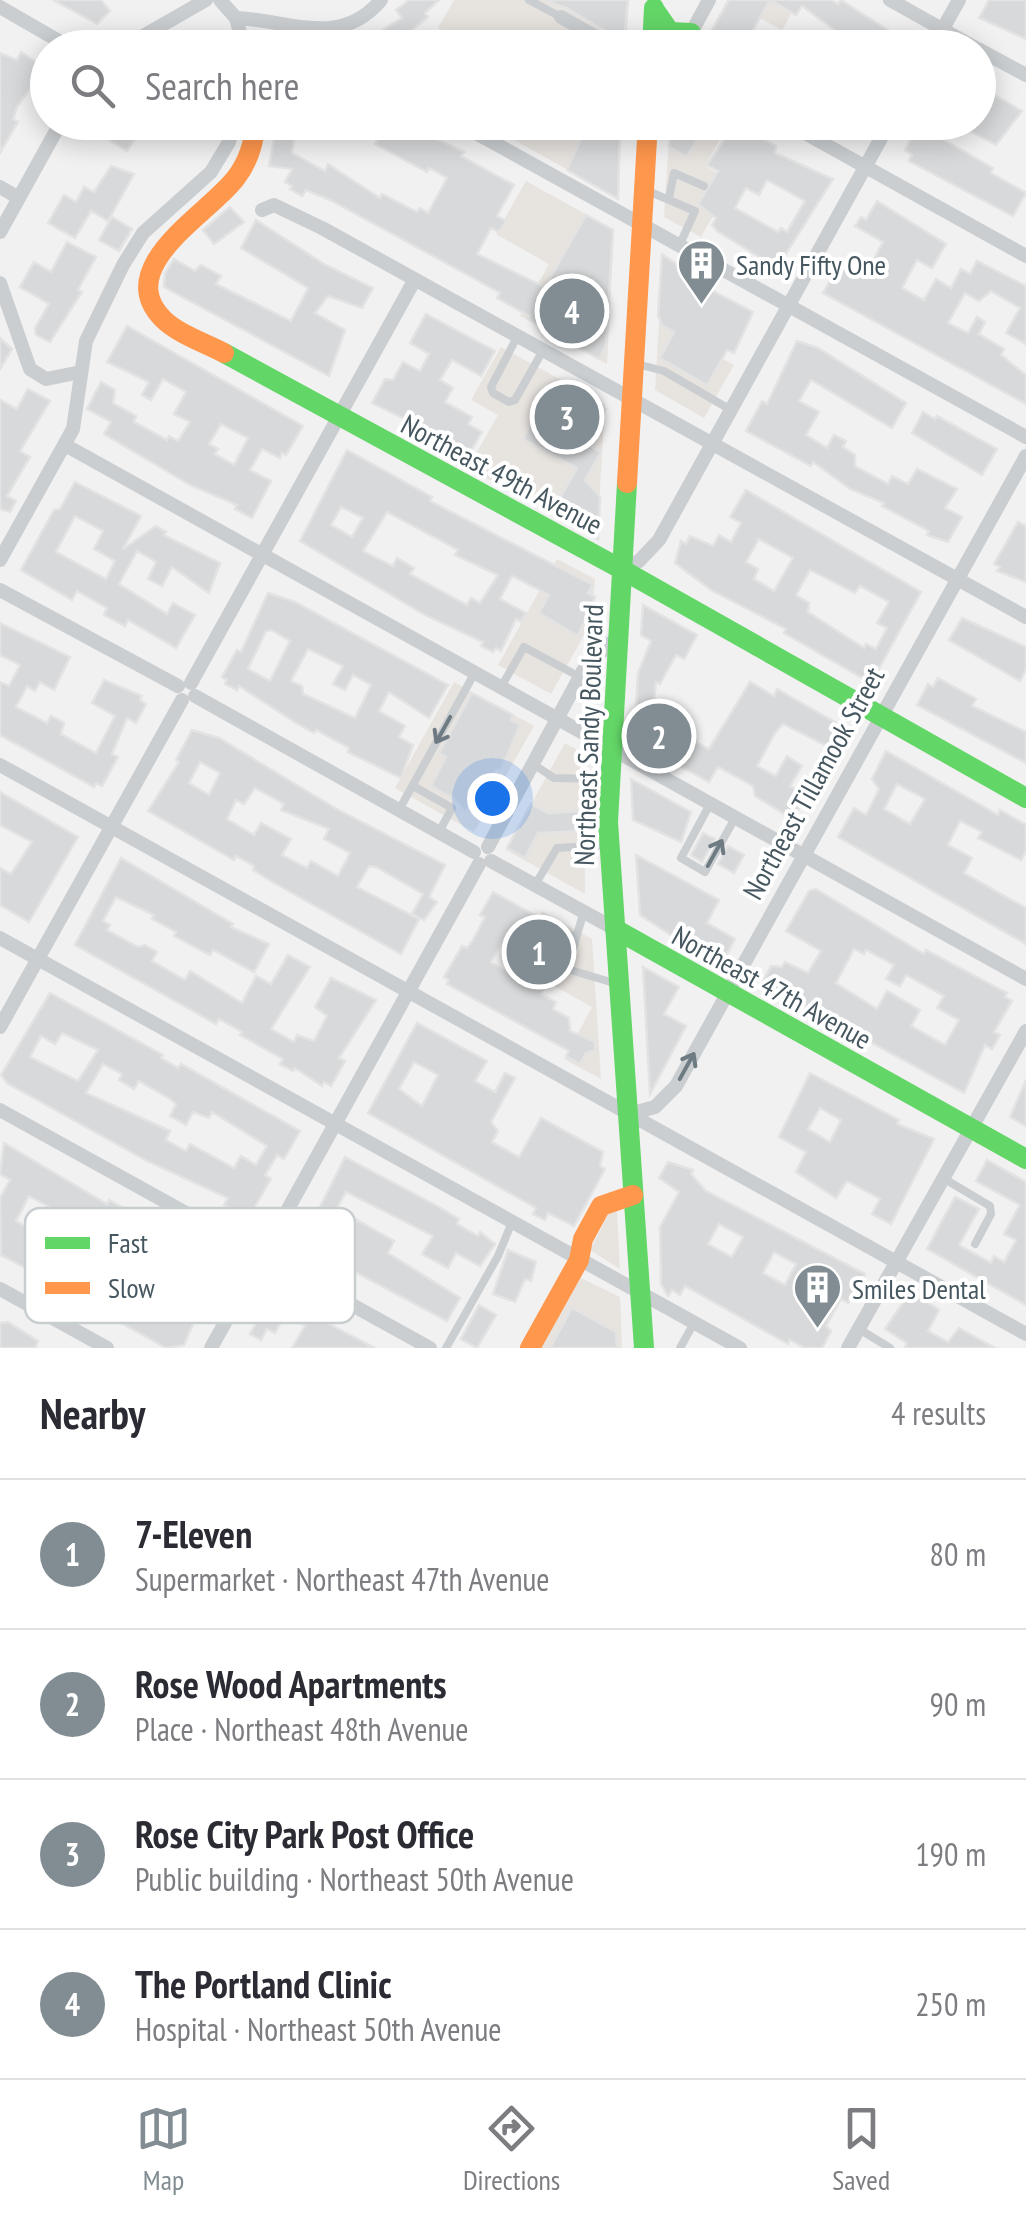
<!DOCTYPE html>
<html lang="en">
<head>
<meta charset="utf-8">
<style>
	body { margin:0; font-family:"PT Sans Narrow",sans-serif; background:#f2f2f3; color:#2b2b33 }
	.you { position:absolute; left:492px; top:798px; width:35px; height:35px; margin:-25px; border:8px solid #fff; border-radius:50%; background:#1a73e8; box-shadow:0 0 0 15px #1a73e833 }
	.badge { display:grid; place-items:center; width:65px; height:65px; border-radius:50%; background:#828d93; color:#fff; font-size:32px; font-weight:700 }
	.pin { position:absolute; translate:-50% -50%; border:5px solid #fff; box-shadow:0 2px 10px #0006 }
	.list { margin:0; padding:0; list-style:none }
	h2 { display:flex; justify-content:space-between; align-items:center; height:130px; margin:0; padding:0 40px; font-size:42px }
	h2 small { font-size:32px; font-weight:400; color:#7c7c81 }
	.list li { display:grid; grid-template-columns:65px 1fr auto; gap:30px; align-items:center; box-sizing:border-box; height:150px; padding:0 40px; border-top:2px solid #e1e1e2 }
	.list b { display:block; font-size:38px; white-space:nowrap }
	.list p { margin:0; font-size:32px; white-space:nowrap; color:#7c7c81 }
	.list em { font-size:32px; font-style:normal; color:#7c7c81 }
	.icon { flex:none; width:55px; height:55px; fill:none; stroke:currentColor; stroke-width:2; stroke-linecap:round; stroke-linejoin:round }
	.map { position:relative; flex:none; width:1026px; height:1348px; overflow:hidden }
	.search { position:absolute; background:#fff; box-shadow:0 5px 25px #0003; left:30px; right:30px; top:30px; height:110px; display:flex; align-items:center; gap:25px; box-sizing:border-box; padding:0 35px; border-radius:55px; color:#7c7c81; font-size:38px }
	.sheet { height:730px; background:#fff }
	nav { display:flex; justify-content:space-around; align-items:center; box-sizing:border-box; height:140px; border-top:2px solid #e1e1e2; background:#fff; font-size:28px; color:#7c7c81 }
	nav a { display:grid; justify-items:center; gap:5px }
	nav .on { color:#828d93 }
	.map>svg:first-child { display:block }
</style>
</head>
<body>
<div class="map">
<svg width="1026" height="1348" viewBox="0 0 1026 1348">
	<rect width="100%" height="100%" fill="#f2f1f1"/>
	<path fill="#e7e3df" d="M454 0H629L626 47H472L438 28Z
		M727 0H799L782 30 756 16 739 47 701 48Z
		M524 123H621L617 197 514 140Z
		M670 123H729L705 166 732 182 701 237 664 217Z
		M526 181 614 230 607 364 520 316 549 264 496 234Z
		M659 323 734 365 704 418 655 390Z
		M501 347 605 404 597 539 468 468 498 415 471 400Z
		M557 559 595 579 592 621 551 694 498 665Z
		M454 682 534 726 474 832 395 788Z
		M565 743 584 754 585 894 506 850Z
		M542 911 592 939 601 1079 564 1059 592 1007 513 963Z
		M611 1209 617 1211 620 1269 590 1250Z
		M581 1278 620 1297 622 1348H541Z"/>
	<path fill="#d8d9da" stroke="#e3e3e4" stroke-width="2.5" fill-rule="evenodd" d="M53 0H101L110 11 97 24Z
		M409 0H439L425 13 428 17 406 35 408 38 393 48H353L402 18 396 10Z
		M545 0H628L624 42 566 8Z
		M729 0H831L838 4 841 0 916 48H859L802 6 796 15 770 0 752 32 780 48H702Z
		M989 0H1026V39L979 18Z
		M21 52 45 68 17 107 13 119 18 122 0 153V53L17 60Z
		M978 79 991 86 988 91 1022 111 996 145 968 130 972 122H978Z
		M106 122 125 128 120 122H145L153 127 147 138 139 133 127 151 99 134Z
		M204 122H220L211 138 199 132Z
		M277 122H297L292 153 325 171 328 164 380 198 382 194 417 212 420 208 428 213 447 178 429 168 427 172 375 144 388 122H401L464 152 461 156 514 185 497 216 506 221 499 232 491 228 477 254 545 287 586 215 613 230 606 345 599 359 528 319 529 316 497 298 500 293 466 274 330 200 306 190 302 196 290 189 292 186 285 182 292 169 269 166Z
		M568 122H607L620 130 618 199 567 170 584 132Z
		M671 122H695L688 135 697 140 687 157 669 147Z
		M918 125 993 168 991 173 1026 193 1013 216 909 161 912 155 905 150Z
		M740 126 776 146 775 153 833 179 777 268 717 231 712 225 716 218 698 204 718 171 707 165 729 133ZM767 180 805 201 787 232 781 228 778 232 735 208 746 188 759 195Z
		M111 166 134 174 108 221 91 211 75 238 48 223 64 195 76 202 84 187 94 192Z
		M877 201 946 244 932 268 917 260 902 288 924 300 936 279 951 288 961 269 970 274 977 261 1026 286V344L1006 333 1020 308 991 291 979 301 965 293 948 323 968 333 977 317 985 322 979 334 1004 349 1001 355 1026 375V404L823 293 838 267 858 278 870 259 873 261 883 242 855 226 861 217 866 220Z
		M230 207 244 222 214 244 203 230Z
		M112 217 132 229 119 251 99 240Z
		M256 220 324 264 373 288 362 308 328 296 315 313 345 330 329 376 164 287 165 273 174 259 195 271 201 265 221 276 216 284 291 321 308 288 241 248Z
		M67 242 96 257 78 290 82 292 50 342 36 335 35 328 49 304 20 287 34 262 51 272Z
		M662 254 696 278 694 281 753 312 734 353 727 350 707 385 660 358 674 332 662 325 658 316Z
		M426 314 495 351 481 376 452 360 440 380 453 388 445 402 472 417 468 424 482 432 467 458 453 443 372 403 385 379 393 380 403 362 420 371 429 354 410 343Z
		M127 326 303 426 286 455 282 453 280 458 262 449 250 470 271 481 252 518 235 509 237 505 190 485 104 434 111 422 87 409 101 382 115 390 113 403 136 416 134 422 167 440 169 436 178 441 190 422 174 414 186 392 163 379 151 400 142 395 149 382 107 362ZM221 424 248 438 234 465 215 454 218 449 209 444Z
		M0 338 12 349 0 369Z
		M797 341 818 348 906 403 892 428 811 380 799 401 819 412 806 435 827 448 834 435 846 441 843 447 855 455V466L888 484 892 476 908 484 917 469 957 489 945 508 962 517 948 542 927 535 929 531 882 506 884 503 850 489 813 462 811 466 746 431 762 401 767 404Z
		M553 380 606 409 592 433 598 436 592 447 601 452 585 480 600 497 598 539 559 517 563 509 556 505 577 468 523 439Z
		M28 389 50 401 20 451 30 457 7 496 16 501 10 512 0 509V400L17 409Z
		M923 412 935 419 937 416 997 449 982 475 912 433Z
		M347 450 432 497 430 501 593 585 588 593 595 597 578 636 539 613 549 595 512 576 500 599 526 613 521 622 516 619 501 651 496 648 493 652 481 646 483 642 425 615 300 541ZM341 507 363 518 352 537 331 525ZM387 512 458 550 455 555 498 575 480 603 471 598 467 605 410 574 414 568 397 558 393 566 363 551Z
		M75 482 141 516 123 549 156 526 166 532 164 535 220 563 209 593 172 567 162 586 148 579 156 562 137 551 119 584 167 614 173 603 195 615 176 648 128 620 125 626 104 615 107 608 77 591 72 600 21 570 54 510 60 509ZM75 516 103 531 94 549 115 561 106 579 56 552Z
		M746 490 921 592 871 683 784 633 786 629 711 590 675 563 681 541 686 544 690 536 713 546 719 535 731 542 741 523 730 517ZM759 539 793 558 774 591 754 579 758 569 746 562ZM810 570 855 593 860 586 889 602 877 623 887 628 876 649 866 644 864 648 808 612 809 603 796 595Z
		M1018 522 1026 526V582L997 571 1000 567 994 564Z
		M268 593 295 602 448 685 429 718 389 692 379 711 405 726 399 737 413 745 401 778 348 752 349 748 316 730 314 733 296 723 239 686 237 690 225 684 227 680 222 677 237 650 241 652ZM271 630 290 641 270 681 248 669 266 631ZM308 649 343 666 333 684 345 690 353 675 371 685 355 718 303 694 302 686 291 681Z
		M643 605 697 635 684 659 676 655 660 684 656 682 652 718 709 749 750 682 774 696 777 689 847 729 835 750 783 724 775 733 757 766 776 776 787 756 802 766 790 786 804 794 805 800 791 818 755 796 753 786 718 767 709 782 634 741 638 673 651 641 641 635Z
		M962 618 1026 647V669L1020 681 949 640Z
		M0 623 70 657 54 690 40 682 35 691 27 686 16 707 47 723 51 716 64 723 61 734 96 753 115 716 92 703 104 680 142 696 140 700 146 704 136 723 127 718 112 754 118 757 102 786 96 783 94 787 0 735V682L9 686 20 665 0 655Z
		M938 678 976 699 972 706 1026 732V763L917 705 928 684 933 687Z
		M472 693 513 715 511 720 520 725 501 770H496L488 785 479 787 465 813 454 799 431 786 446 757 439 753Z
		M192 730 219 738 335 808 445 865 429 897 437 902 424 920 412 914 423 894 376 867 369 866 357 887 419 919 401 954 276 884 253 870 254 866 236 856 234 860 148 811 179 762 176 760ZM200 762 220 773 209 795 189 783ZM255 788 284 804 281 810 329 829 324 839 350 853 338 876 311 861 307 868 282 855 291 839 261 823 254 835 227 819 236 800 244 804Z
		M886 751 998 815 1000 810 1026 825V851L1021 860 978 838 982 832 960 821 948 845 972 858 964 873 1026 908V944L838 837 854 808 866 815 879 789 872 779ZM897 784 925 799 910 824 884 809Z
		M631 779 691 812 681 842 633 820Z
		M0 792 78 837 29 922 0 905V868L11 874 32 842 0 825Z
		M531 804 548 813 582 811V831L538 833 525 858 507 848Z
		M703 833 715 839 702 862 691 855Z
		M728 846 744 855 734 873 718 864Z
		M636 855 719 900 707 923 735 939 720 967 640 915Z
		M121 858 233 924 231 927 269 944 254 972 213 950 210 955 174 936 176 932 152 919 154 915 116 897 103 921 110 925 107 930 138 947 145 945 157 952 152 961 185 980 190 971 242 1003 256 976 271 984 288 955 310 967 271 1029 294 1042 297 1035 314 1041 327 1016 315 1007 331 978 376 1000 339 1058 345 1061 331 1086 324 1082 322 1086 295 1068 293 1071 280 1064 283 1059 240 1035 242 1032 219 1019 216 1024 75 945Z
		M816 889 924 954 926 950 1007 993 1005 997 1012 1001 994 1032 1000 1035 992 1049 985 1045 964 1093 762 983 771 966 782 967 785 962 808 973 821 951 786 931 809 891ZM854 949 864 954 866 950 894 965 886 979 900 986 906 975 944 996 937 1008 959 1020 945 1045 911 1026 920 1010 887 991 877 1009 836 983Z
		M493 892 536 916 559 944 540 978 547 982 541 994 556 1002 553 1009 569 1018 570 1031 595 1042V1050L586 1053 580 1064 566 1056 569 1051 447 984 449 980 444 977 462 946 467 948 473 940 485 917 480 915ZM503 940 521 950 508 973 491 962Z
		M643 967 679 987 664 1014 686 1026 650 1094Z
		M50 993 163 1055 161 1058 178 1068 181 1064 300 1131 284 1159 277 1155 265 1175 271 1179 249 1217 224 1205 228 1198 147 1161 7 1083 1 1075ZM62 1033 98 1050 78 1081 30 1057 41 1036 55 1044ZM103 1064 122 1074 119 1080 134 1089 139 1081 170 1099 176 1104 170 1116 186 1125 193 1112 209 1118 212 1112 267 1146 256 1165 241 1156 234 1168 190 1144 186 1151 166 1140 170 1131 86 1093Z
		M417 1023 487 1061 475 1081 495 1092 505 1073 515 1078 491 1122 498 1131 492 1142 519 1157 541 1118 603 1152 600 1166 605 1169 574 1226 548 1213 545 1220 533 1214 536 1208 368 1113ZM414 1062 438 1075 422 1106 399 1089Z
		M810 1073 899 1120 897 1124 934 1139 891 1224 872 1214 880 1199 847 1181 836 1198 796 1172 806 1152 779 1137ZM820 1108 841 1120 830 1142 808 1129Z
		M1026 1080V1126L1010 1117Z
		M4 1143 107 1204 109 1200 145 1220 166 1236 224 1262 222 1267 226 1269 203 1310 200 1308 184 1345 166 1348 100 1311 115 1284 165 1309 179 1283 143 1260 137 1272 125 1265 132 1252 115 1242 84 1299 1 1255 0 1198 10 1180 0 1174ZM29 1196 49 1207 35 1232 16 1221ZM57 1228 78 1238 65 1261 45 1250Z
		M345 1157 439 1207 459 1219 457 1224 478 1236 480 1232 495 1244 480 1266 456 1253 448 1268 422 1254 433 1236 346 1192 329 1222 349 1234 357 1220 394 1241 388 1253 460 1298 447 1321 297 1241 312 1213 316 1215Z
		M987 1160 1026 1182V1305L927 1249 955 1197 979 1209 959 1245 991 1263 994 1256 1004 1262 1016 1240 1004 1234 1020 1205 976 1181Z
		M668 1162 693 1170 691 1174 706 1191 865 1274 848 1303 841 1299 826 1326 831 1331 822 1348H805L790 1340 788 1344 685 1286 680 1295 672 1290 668 1296 661 1284 660 1227 679 1192 659 1178ZM719 1224 743 1237 732 1257 708 1244ZM774 1252 796 1264 785 1285 763 1273Z
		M508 1250 536 1262 531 1281 525 1279 515 1302 493 1294Z
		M275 1290 288 1295 291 1304 375 1348H292L305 1326 285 1315 275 1333 267 1329 261 1340 250 1334Z
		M911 1291 939 1310 928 1331 948 1342 959 1328 995 1348H905L907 1343 885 1329Z
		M479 1305 496 1315 477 1348 461 1339Z
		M572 1308 616 1332 617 1348H550Z
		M8 1322 38 1341 35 1348H0V1323Z"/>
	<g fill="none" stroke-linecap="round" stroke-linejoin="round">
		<path stroke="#caced1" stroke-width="8" d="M529 0 561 17
			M648 191 695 211 680 244
			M669 198 674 173 704 186
			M517 337 491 387 493 393 509 402 515 400 542 352
			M637 364 664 371 731 410
			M500 689 524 647 580 677
			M533 764 554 778 605 779
			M413 786 452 808 439 832
			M710 804 681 858 705 872 735 818
			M399 810 474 674
			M535 885 557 848 605 845
			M584 911 567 969 614 983
			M546 920 576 938
			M943 1178 990 1206 991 1214 975 1244
			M859 1329 890 1348
			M446 1348 498 1256 512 1222
			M680 1348 694 1323"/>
		<path stroke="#caced1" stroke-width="14" d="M220 0 236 18 244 48
			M890 0 976 48
			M0 7 71 48
			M561 17 616 48
			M236 18C290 20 340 49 381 0
			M122 48 206 0
			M683 48 709 0
			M932 48 959 0
			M978 49 1026 75
			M456 122 1026 437
			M785 122 1026 256
			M0 187 19 198
			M262 210 274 205 322 228 1026 617
			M0 232 61 122
			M0 283 30 369 46 379 81 372
			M65 445 1026 979
			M0 560 73 429 86 341 123 265 143 233 211 172 229 142 234 122
			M621 569 639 561 659 540 890 122
			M0 590 178 686
			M191 683 414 281
			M195 696 474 852
			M0 765 1026 1334
			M488 847 584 669 617 637
			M491 861 615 929
			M0 938 740 1348
			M0 1027 182 700
			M0 1110 430 1348
			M629 1114 655 1107 676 1086 1026 456
			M0 1289 107 1348
			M211 1348 479 864
			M848 1348 1026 1031"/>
		<path stroke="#63d668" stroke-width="20" d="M654 9 670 32 691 33
			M652 48 654 8
			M224 353 621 569 1026 798
			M627 483 608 822 644 1348
			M615 929 1026 1159"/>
		<path stroke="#ff974d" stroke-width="20" d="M224 353C205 343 178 334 163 319 112 267 207 215 235 179 248 163 254 143 256 122
			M627 483 648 122
			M530 1348 579 1260 583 1239 601 1206 633 1195"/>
	</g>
	<defs><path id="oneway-shaft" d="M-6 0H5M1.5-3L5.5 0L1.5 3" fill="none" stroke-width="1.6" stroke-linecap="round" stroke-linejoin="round" transform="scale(2.5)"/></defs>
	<g stroke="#6e7b82">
		<use href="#oneway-shaft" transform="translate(443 730) rotate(119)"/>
		<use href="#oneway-shaft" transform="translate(715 853) rotate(-61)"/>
		<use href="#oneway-shaft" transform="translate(687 1066) rotate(-61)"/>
	</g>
	<defs>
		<symbol id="building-pin" viewBox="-11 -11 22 30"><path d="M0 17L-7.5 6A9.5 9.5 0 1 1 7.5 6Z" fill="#828d93" stroke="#fff"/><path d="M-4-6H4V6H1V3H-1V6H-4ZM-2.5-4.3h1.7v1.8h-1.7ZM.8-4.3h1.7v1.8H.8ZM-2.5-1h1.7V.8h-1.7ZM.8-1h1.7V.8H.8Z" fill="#fff"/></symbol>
	</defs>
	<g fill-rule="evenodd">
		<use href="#building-pin" x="674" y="236" width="55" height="75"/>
		<use href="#building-pin" x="790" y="1260" width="55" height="75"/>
	</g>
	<g text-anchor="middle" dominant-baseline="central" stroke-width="8" stroke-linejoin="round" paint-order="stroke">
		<g font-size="28" fill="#465760" stroke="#fff" text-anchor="start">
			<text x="736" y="264">Sandy Fifty One</text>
			<text x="852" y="1288">Smiles Dental</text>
		</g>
		<g font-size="28" fill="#465760" stroke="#fff">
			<text transform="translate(502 474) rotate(28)">Northeast 49th Avenue</text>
			<text transform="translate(588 735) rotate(-88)">Northeast Sandy Boulevard</text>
			<text transform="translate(813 783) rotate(-61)">Northeast Tillamook Street</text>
			<text transform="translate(772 987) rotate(29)">Northeast 47th Avenue</text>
		</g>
	</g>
	<rect x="25" y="1208" width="330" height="115" rx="15" fill="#fff" stroke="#c8cdcf" stroke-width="2.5"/>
	<rect x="45" y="1237" width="45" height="12" fill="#63d668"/>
	<rect x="45" y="1282" width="45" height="12" fill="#ff974d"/>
	<g font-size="28" fill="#465760">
		<text x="108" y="1253">Fast</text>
		<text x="108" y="1298">Slow</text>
	</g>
</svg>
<div class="you"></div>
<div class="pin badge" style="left:539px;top:952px">1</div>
<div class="pin badge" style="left:659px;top:736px">2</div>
<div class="pin badge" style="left:567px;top:417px">3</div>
<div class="pin badge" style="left:572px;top:311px">4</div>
<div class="search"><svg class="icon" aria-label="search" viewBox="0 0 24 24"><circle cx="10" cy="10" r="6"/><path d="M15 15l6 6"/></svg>Search here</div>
</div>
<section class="sheet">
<h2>Nearby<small>4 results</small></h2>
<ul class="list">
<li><span class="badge">1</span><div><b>7-Eleven</b><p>Supermarket · Northeast 47th Avenue</p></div><em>80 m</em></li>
<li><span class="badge">2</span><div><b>Rose Wood Apartments</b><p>Place · Northeast 48th Avenue</p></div><em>90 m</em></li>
<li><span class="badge">3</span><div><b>Rose City Park Post Office</b><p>Public building · Northeast 50th Avenue</p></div><em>190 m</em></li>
<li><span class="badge">4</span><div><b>The Portland Clinic</b><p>Hospital · Northeast 50th Avenue</p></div><em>250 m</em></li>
</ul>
</section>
<nav>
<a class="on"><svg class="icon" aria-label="map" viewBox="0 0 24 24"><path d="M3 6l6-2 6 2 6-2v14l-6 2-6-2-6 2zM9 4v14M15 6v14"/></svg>Map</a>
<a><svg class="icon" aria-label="directions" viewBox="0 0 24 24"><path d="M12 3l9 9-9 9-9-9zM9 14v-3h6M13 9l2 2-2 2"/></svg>Directions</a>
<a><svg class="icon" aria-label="saved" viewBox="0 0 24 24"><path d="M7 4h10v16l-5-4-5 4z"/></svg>Saved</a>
</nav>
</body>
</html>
